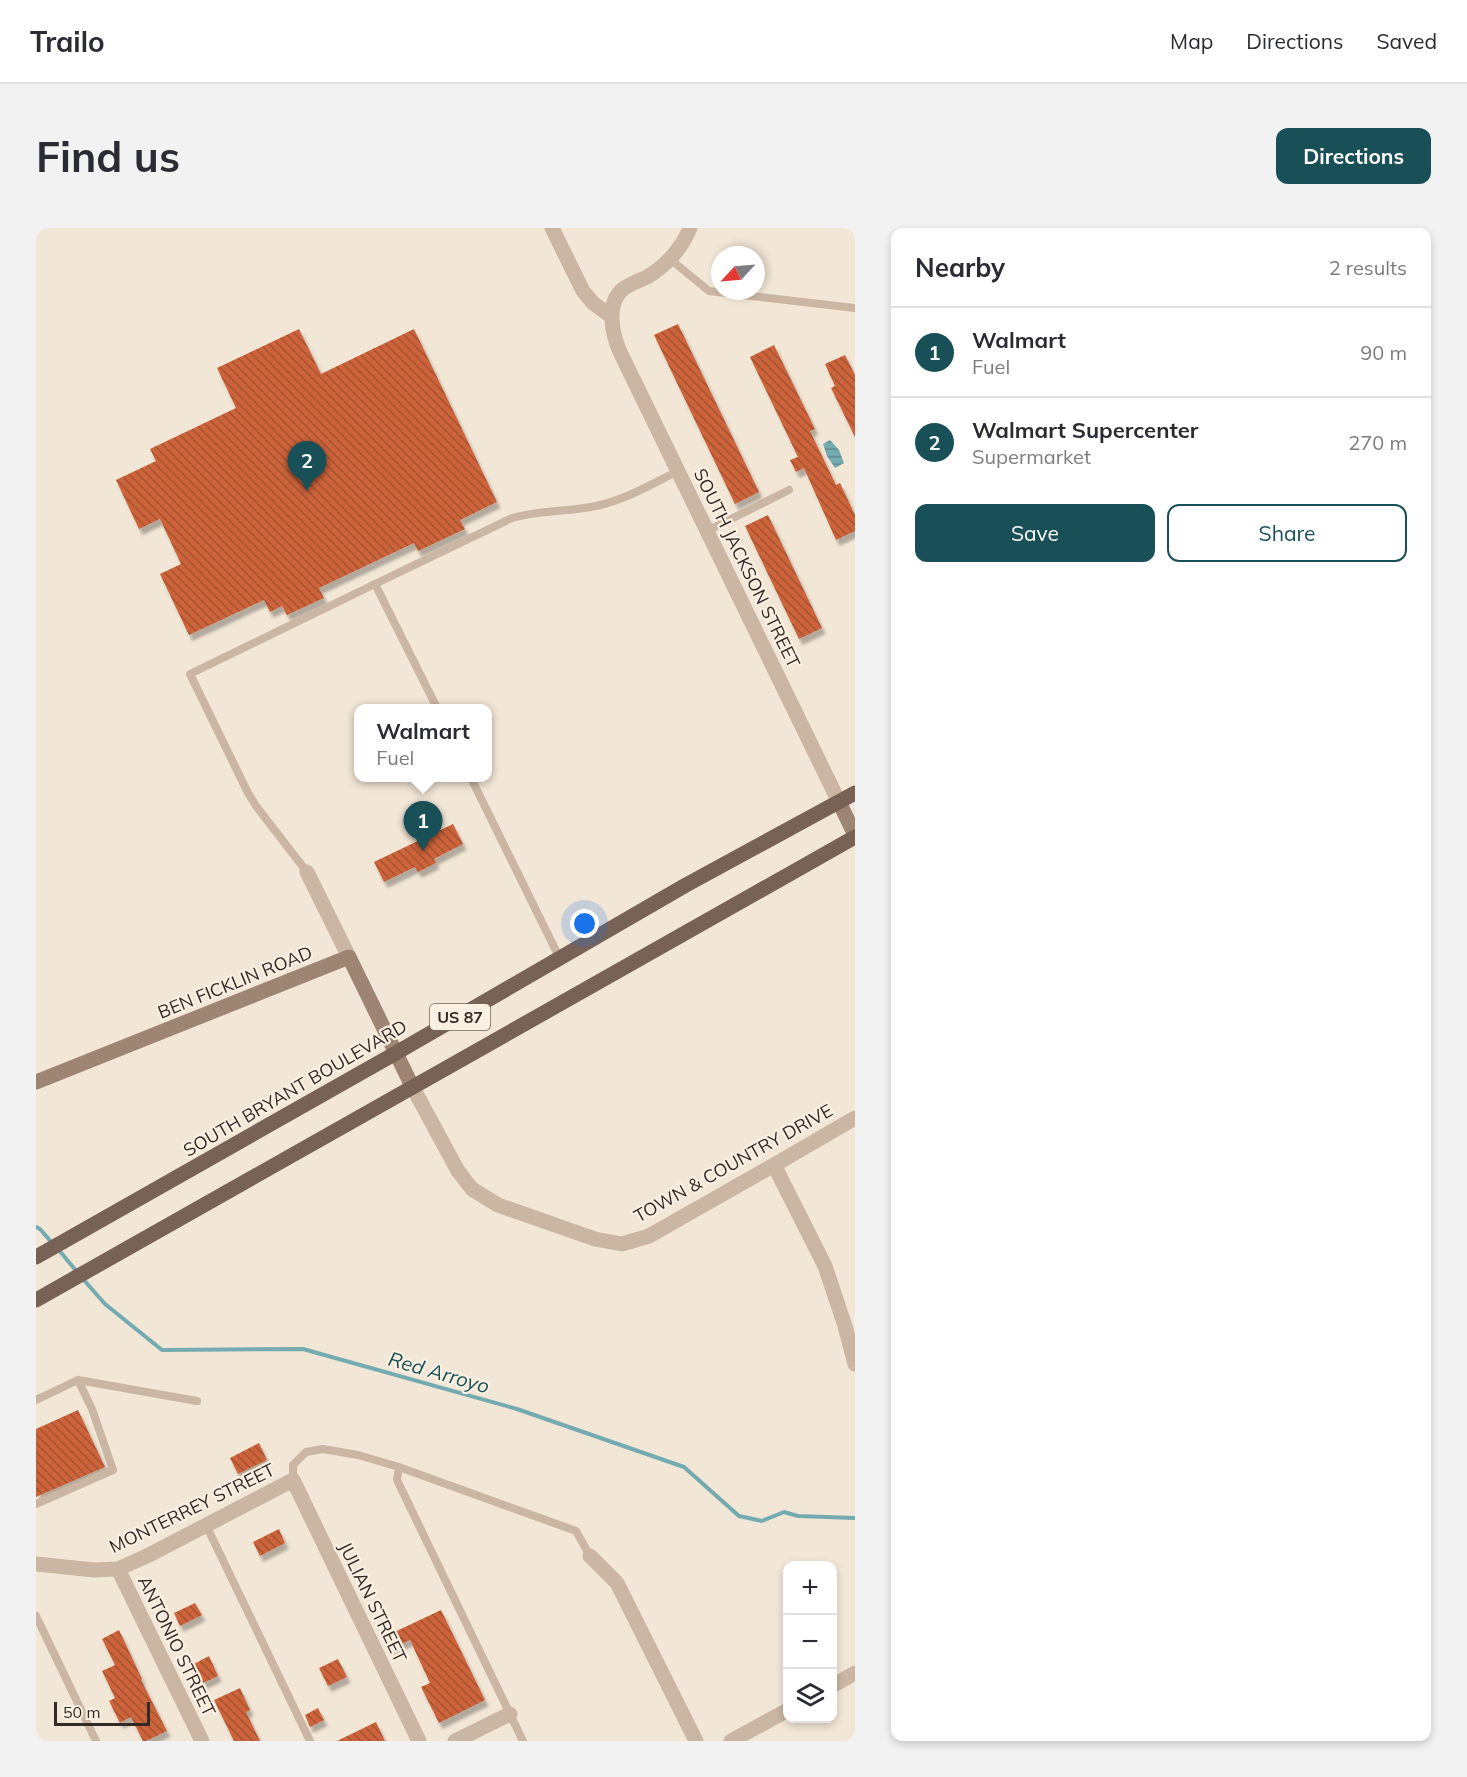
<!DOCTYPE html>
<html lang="en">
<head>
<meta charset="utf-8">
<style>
	body { margin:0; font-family:Mulish,sans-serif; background:#f2f2f3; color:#2b2b33 }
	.controls { position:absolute; right:18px; bottom:18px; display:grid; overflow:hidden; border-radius:12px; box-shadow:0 3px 9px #0003 }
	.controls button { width:54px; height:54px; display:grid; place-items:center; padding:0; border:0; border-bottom:2px solid #e1e1e2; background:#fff; color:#2b2b33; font:30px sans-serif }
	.compass { position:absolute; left:675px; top:18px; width:54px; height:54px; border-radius:50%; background:#fff; box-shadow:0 3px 9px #0003; rotate:244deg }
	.scale { position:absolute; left:18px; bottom:15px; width:96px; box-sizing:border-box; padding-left:6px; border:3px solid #342a25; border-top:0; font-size:16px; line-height:21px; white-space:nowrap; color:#342a25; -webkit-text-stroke:4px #faf0e2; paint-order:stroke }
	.you { position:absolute; left:549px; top:696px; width:21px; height:21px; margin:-15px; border:4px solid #fff; border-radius:50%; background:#1a73e8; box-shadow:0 0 0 9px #1a73e833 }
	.badge { display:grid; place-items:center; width:39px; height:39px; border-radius:50%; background:#195057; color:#fff; font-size:20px; font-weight:700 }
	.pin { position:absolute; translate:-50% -50px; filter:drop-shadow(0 2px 3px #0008) }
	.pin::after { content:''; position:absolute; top:32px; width:21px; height:18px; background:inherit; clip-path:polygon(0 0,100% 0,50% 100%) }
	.popup { position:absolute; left:318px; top:476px; width:138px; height:78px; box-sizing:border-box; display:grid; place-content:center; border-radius:12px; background:#fff; filter:drop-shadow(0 2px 4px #0005); font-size:20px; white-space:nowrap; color:#7c7c81 }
	.popup b { font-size:22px; color:#2b2b33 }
	.popup::after { content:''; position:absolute; left:50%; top:100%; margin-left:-12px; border:12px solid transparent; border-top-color:#fff }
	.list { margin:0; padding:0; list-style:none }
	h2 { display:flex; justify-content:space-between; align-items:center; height:78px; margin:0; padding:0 24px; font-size:26px }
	h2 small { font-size:20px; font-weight:400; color:#7c7c81 }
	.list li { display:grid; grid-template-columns:39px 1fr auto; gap:18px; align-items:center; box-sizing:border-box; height:90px; padding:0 24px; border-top:2px solid #e1e1e2 }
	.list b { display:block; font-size:22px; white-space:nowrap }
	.list p { margin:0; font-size:20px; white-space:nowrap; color:#7c7c81 }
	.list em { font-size:20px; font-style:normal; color:#7c7c81 }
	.actions { display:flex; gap:12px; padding:18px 24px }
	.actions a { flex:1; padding:14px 0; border:2px solid #195057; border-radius:12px; text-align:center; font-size:21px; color:#195057 }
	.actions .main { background:#195057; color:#fff }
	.icon { flex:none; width:33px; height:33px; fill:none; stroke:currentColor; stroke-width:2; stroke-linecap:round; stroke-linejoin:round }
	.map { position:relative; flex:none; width:819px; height:1513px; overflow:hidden; border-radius:12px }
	header { display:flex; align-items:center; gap:36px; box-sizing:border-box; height:84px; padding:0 30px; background:#fff; border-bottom:2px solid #e1e1e2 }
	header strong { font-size:28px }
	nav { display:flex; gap:33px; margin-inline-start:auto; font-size:21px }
	.intro { display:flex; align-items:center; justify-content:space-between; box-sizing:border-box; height:144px; padding:0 36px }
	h1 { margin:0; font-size:42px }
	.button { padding:15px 27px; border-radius:12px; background:#195057; color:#fff; font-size:21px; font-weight:700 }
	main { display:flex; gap:36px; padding:0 36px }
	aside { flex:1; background:#fff; border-radius:12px; box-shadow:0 3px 9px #0003 }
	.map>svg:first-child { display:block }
</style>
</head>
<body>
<header>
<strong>Trailo</strong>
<nav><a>Map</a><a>Directions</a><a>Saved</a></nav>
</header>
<div class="intro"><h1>Find us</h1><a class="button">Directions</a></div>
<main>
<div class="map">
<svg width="819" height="1513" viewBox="0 0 819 1513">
	<defs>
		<pattern id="water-rules" width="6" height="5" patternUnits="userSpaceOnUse" patternTransform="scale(1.5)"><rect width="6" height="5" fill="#74abb0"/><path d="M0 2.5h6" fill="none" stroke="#608b8f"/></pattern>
		<pattern id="building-back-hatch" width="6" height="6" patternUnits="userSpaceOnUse" patternTransform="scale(1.5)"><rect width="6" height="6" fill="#cc633a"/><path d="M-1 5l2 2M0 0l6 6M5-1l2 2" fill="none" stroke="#a65231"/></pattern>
		<filter id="shadow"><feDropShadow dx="3.5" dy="6" stdDeviation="1.5" flood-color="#0004"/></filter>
	</defs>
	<rect width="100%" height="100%" fill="#f2e6d6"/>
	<path fill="url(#water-rules)" d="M794 212 803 222 808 235 799 240 791 228 787 216Z"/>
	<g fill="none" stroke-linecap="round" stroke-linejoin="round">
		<path stroke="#74abb0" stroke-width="4" d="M0 999 4 1001 17 1016
			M22 1021 42 1045
			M47 1051 69 1076 126 1122 267 1121 481 1181 648 1239 703 1288 726 1293 748 1284 762 1288 819 1290"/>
	</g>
	<path fill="url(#building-back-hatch)" filter="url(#shadow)" d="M642 96 723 264 699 276 618 107Z
		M263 101 285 146 378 101 461 274 424 292 429 301 382 323 378 315 283 360 288 370 251 387 246 378 234 384 228 372 153 407 124 346 145 336 124 291 103 301 80 252 120 233 114 221 200 180 181 140Z
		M738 117 779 201 774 203 800 257 804 255 819 287V303L800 312 768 240 760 244 754 232 762 229 714 129Z
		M809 127 819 147V209L795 160 799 158 789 136Z
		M732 287 786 400 763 411 709 298Z
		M417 596 427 616 398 631 400 635 382 644 379 639 348 654 338 634Z
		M42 1182 69 1239 0 1269V1201Z
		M223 1215 231 1232 202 1246 194 1230Z
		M243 1301 249 1315 224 1328 217 1314Z
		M159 1375 166 1387 144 1398 138 1385Z
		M405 1382 449 1472 403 1495 385 1459 394 1455 374 1412 354 1421 348 1409Z
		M83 1402 106 1451 105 1452 131 1503 110 1513H107L95 1489 84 1495 73 1473 79 1470 66 1443 79 1437 66 1411Z
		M173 1428 182 1448 167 1455 158 1436Z
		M302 1431 311 1449 292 1458 283 1440Z
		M204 1460 214 1482 210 1484 224 1513H198L178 1472Z
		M282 1480 288 1492 274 1499 269 1487Z
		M340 1494 349 1513H301Z"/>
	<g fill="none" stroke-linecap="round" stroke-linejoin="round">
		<path stroke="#cab6a2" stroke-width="8" d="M634 31 673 63 819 80
			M671 303 753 262
			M339 356 476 290C504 282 532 284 560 278 589 272 616 256 642 243
			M435 550 524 731
			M271 644 220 578 212 565 154 446 339 356 401 480
			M42 1152 161 1173
			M0 1172 42 1152 56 1181 77 1242 0 1276
			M363 1239 361 1252 487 1513
			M257 1252V1237L270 1224 287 1221 322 1227 363 1239 540 1303 554 1328
			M170 1297 274 1513
			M0 1388 60 1513"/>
		<path stroke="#cab6a2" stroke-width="15" d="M516 0 547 63 557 75 576 89
			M654 0C646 20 630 38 611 49 603 53 593 56 586 62 570 76 576 106 584 124L803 574
			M271 644 313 729
			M376 858 422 943 436 961 462 977 559 1011 586 1016 613 1008 738 937 819 890
			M738 937 789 1038 809 1098 819 1136
			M554 1328 581 1355 660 1513
			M0 1336 58 1342 82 1341 111 1328 257 1252 383 1513
			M82 1341 166 1513
			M796 1458 819 1445
			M419 1513 474 1486
			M695 1513 752 1482"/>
		<path stroke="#9d8473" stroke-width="15" d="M803 574 819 607
			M0 854 313 729 376 858"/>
		<path stroke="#776255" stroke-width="15" d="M0 1029 360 825 650 657 819 565
			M0 1072 819 609"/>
	</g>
	<g text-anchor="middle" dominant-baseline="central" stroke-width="4.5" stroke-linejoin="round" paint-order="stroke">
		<rect fill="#faf0e2" stroke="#6f655e" stroke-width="1.5" x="394" y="776" width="60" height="26" rx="4.5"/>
		<g font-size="16" font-weight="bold" fill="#342a25">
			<text x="424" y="789">US 87</text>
		</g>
		<g font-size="18" fill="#342a25" stroke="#faf0e2">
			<text transform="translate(711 340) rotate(64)">SOUTH JACKSON STREET</text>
			<text transform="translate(199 754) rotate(-22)">BEN FICKLIN ROAD</text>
			<text transform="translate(259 860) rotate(-30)">SOUTH BRYANT BOULEVARD</text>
			<text transform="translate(697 935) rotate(-29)">TOWN &amp; COUNTRY DRIVE</text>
			<text transform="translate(156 1280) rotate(-26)">MONTERREY STREET</text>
			<text transform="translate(337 1374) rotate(64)">JULIAN STREET</text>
			<text transform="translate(141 1418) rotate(64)">ANTONIO STREET</text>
		</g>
		<g font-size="20" font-style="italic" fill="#195057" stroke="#faf0e2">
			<text transform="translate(403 1144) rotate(16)">Red Arroyo</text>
		</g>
	</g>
</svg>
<div class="controls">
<button>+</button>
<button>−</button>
<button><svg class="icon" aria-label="layers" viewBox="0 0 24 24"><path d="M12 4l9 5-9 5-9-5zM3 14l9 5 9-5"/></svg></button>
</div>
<svg class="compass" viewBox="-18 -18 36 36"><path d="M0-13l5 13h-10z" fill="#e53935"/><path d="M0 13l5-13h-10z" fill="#7c7c81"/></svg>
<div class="scale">50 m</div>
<div class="you"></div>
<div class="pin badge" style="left:387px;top:623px">1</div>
<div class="popup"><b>Walmart</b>Fuel</div>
<div class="pin badge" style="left:271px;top:263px">2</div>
</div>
<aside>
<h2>Nearby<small>2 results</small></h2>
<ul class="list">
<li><span class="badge">1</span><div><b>Walmart</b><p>Fuel</p></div><em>90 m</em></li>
<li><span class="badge">2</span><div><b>Walmart Supercenter</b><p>Supermarket</p></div><em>270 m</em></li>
</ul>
<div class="actions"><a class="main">Save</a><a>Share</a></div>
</aside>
</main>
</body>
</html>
